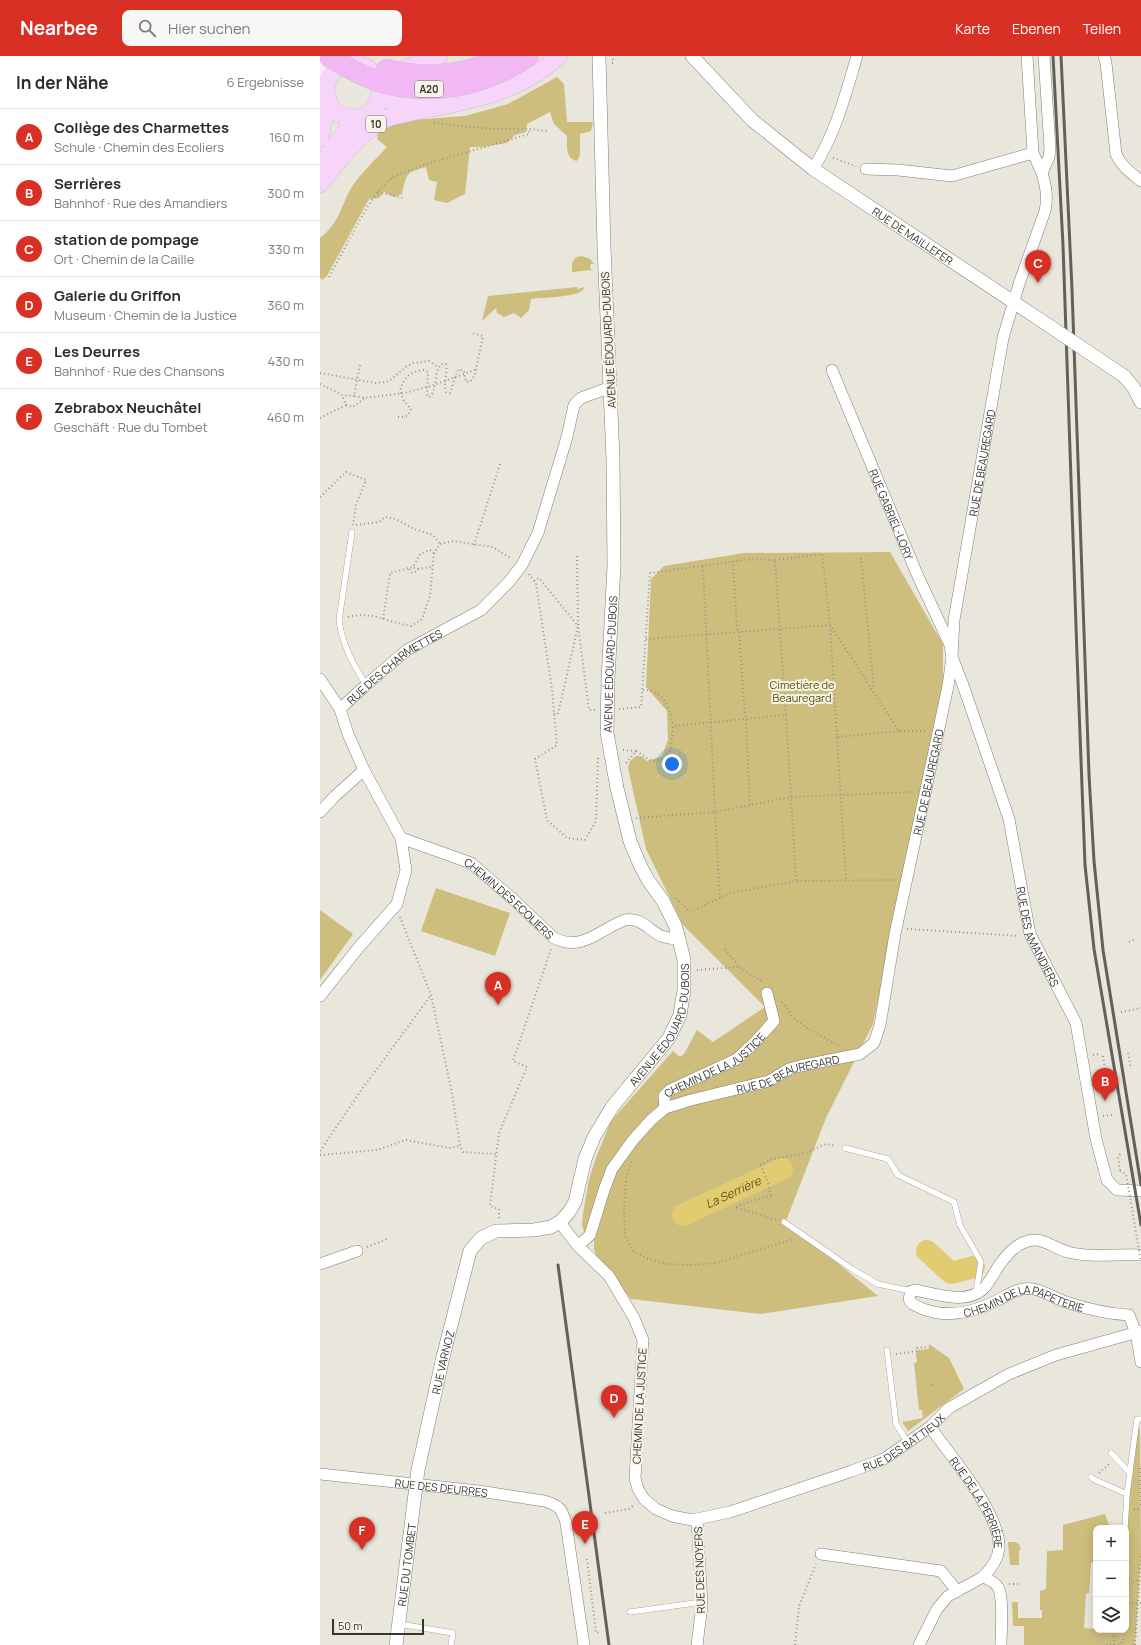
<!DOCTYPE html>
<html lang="de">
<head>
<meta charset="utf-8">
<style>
	body { margin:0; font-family:Manrope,sans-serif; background:#f7f7f7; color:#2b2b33 }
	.controls { position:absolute; right:12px; bottom:12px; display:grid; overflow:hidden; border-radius:8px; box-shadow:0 2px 10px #0003 }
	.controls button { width:36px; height:36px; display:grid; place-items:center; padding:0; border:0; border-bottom:1px solid #e1e1e2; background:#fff; color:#2b2b33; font:20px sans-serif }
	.scale { position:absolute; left:12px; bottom:10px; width:92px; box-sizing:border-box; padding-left:4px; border:2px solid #353530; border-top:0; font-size:11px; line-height:14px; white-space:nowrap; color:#353530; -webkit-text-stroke:3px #f6f4e9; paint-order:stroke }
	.you { position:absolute; left:352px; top:708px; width:14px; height:14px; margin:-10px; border:3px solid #fff; border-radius:50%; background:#1a73e8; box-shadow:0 0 0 6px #1a73e833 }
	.badge { display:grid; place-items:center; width:26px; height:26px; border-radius:50%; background:#d93025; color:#fff; font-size:13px; font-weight:700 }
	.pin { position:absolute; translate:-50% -33px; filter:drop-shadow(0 1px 2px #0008) }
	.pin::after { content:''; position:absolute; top:21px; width:14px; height:12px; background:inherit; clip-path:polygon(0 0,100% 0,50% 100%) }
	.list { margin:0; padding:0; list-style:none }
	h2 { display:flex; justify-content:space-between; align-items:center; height:52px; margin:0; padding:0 16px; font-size:17px }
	h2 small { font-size:13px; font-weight:400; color:#7c7c81 }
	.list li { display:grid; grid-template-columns:26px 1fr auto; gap:12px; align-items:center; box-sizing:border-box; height:56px; padding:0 16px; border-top:1px solid #e1e1e2 }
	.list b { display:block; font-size:15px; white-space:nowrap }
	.list p { margin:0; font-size:13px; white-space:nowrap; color:#7c7c81 }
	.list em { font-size:13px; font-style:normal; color:#7c7c81 }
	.icon { flex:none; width:22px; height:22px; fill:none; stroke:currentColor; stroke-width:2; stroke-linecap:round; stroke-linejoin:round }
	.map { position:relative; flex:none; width:821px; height:1589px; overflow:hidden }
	header { display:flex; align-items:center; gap:24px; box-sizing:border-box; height:56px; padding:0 20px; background:#d93025; color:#fff }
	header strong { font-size:19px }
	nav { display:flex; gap:22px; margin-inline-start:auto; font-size:14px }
	.search { width:280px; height:36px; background:#f7f7f7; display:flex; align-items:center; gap:10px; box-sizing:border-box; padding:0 14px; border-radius:8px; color:#7c7c81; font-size:15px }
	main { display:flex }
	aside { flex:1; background:#fff }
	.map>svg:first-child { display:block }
</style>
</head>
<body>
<header>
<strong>Nearbee</strong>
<div class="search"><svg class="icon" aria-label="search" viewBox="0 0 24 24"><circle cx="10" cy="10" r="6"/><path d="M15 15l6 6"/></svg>Hier suchen</div>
<nav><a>Karte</a><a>Ebenen</a><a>Teilen</a></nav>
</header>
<main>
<aside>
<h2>In der Nähe<small>6 Ergebnisse</small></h2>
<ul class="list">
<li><span class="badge">A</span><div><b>Collège des Charmettes</b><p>Schule · Chemin des Ecoliers</p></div><em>160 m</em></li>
<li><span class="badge">B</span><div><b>Serrières</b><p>Bahnhof · Rue des Amandiers</p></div><em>300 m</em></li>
<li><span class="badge">C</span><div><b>station de pompage</b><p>Ort · Chemin de la Caille</p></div><em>330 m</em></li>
<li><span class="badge">D</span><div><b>Galerie du Griffon</b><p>Museum · Chemin de la Justice</p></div><em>360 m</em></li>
<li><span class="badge">E</span><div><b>Les Deurres</b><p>Bahnhof · Rue des Chansons</p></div><em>430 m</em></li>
<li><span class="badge">F</span><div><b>Zebrabox Neuchâtel</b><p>Geschäft · Rue du Tombet</p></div><em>460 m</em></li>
</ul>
</aside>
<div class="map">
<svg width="821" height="1589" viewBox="0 0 821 1589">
	<rect width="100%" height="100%" fill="#e9e6dc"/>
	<path fill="#cdbe7e" d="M237 21 244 28 247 66H273L271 75 260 78V99L257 105C245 103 247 89 247 80L234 68 230 56 207 68 206 76 195 79 187 87 162 91H150L145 138 127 147 114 144 117 126 109 124 106 111C85 117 87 117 82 138L74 141 64 136 59 142 49 143 7 220 2 224 0 222V182C22 164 20 150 33 129 42 116 56 103 67 91L58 84 57 78 74 68 92 64 145 60 188 48Z
		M262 200 270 203 274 208H271L270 211 272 214 252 216V207L256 201Z
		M257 231 258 233 264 231 263 235 261 234V236C245 242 227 241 211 243L209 254 201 262 194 257 184 261 177 257 176 252 162 265 168 240Z
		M570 496 623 588V628L553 968 506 1062 466 1165 558 1240 440 1258 311 1243 276 1199 274 1193V1184L265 1179 262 1169 263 1158 269 1123 277 1099 291 1065 353 995 360 1001 364 998 377 974 393 986 445 951 363 869 326 793 308 712 310 705 316 700H321L327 705 342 700 348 684 347 655 326 631 331 523 344 510 424 497Z
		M116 832 190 857 175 900 101 875Z
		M0 854 33 878 0 924Z
		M609 1288 629 1302 644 1333 588 1375 582 1366 603 1362 602 1354H599L594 1307 597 1306 596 1297 598 1294 609 1293Z
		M817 1363 820 1374 821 1500 815 1589H704V1570H693L692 1546H698V1562H722V1554H720V1535L726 1533 727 1495 743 1494V1469L785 1458 790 1472H776L774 1506 771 1507 769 1537 766 1538 764 1572 776 1573V1574H806V1472Z
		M688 1486H695L699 1488 701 1494H699V1509H690Z"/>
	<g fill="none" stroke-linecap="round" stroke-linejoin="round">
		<g stroke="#e1cc72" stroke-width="22">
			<path id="s1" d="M363 1159 462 1113"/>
			<path d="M607 1195 631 1217 654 1211"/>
		</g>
		<defs>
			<path id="service" d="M32 476 19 564C22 588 33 608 46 629
				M525 1092 568 1103 578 1119 634 1146 640 1169 661 1206 656 1237
				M464 1166 532 1213 558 1228 591 1235
				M567 1294 576 1368 588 1387
				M791 1397 810 1417
				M771 1421 773 1423 807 1438
				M805 1472 807 1438 817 1363H821
				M310 1556 382 1546
				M79 1568 133 1577 131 1589"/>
			<g id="minor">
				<path d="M707 0 713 97 722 117"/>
				<path d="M784 0 786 7 796 98C801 110 811 117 821 125"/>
				<path d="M493 113C516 77 525 40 537 0"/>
				<path d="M546 113 578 114 632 120 713 97"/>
				<path id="s2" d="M512 314 597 518 630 589 632 601 643 629 689 763 710 878 756 967 776 1083 787 1124 797 1134 821 1135"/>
				<path d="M0 623 20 653"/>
				<path d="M0 756 15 740 44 714"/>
				<path id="s3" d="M81 782 151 807 194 844 234 882C258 894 273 880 294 869 298 867 302 865 305 864 321 861 329 874 341 880 347 882 353 883 359 883"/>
				<path id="s4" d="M0 940 39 891 77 848 86 814 81 782 44 714 28 678 20 653 46 629 87 594 161 554 188 527 202 509 218 477 247 381 254 349 261 342 291 331"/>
				<path id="s5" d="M345 1052 344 1040 350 1034 417 1003 436 985 454 965 447 937"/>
				<path id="s6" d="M241 1165 244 1172 258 1190 289 1220 314 1262 323 1284 315 1422 318 1433 324 1443 336 1453 352 1460 372 1464 410 1456 532 1415 564 1403 610 1371 629 1352 689 1318 736 1299 821 1275"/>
				<path id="s7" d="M258 1190 270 1179 284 1134 292 1113 313 1084 331 1064 345 1052 371 1044 449 1025 469 1013 480 1010 540 998 554 987 560 969 575 878 628 630 632 601 634 564 683 282 699 228 725 155C728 141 726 131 722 117L729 101 730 92 724 0"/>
				<path id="s8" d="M821 1199C797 1198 771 1202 748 1196 732 1192 722 1179 705 1186 694 1190 687 1199 680 1208 675 1215 671 1224 665 1231 648 1250 616 1238 595 1234L591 1235 589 1243C592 1250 599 1251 606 1254 630 1262 654 1256 676 1245 686 1240 693 1235 703 1233 718 1230 733 1242 746 1246 767 1253 787 1258 809 1259L816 1277 821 1306"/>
				<path d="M0 1208 37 1195"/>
				<path id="s9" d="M610 1371C630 1399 681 1458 679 1492 678 1504 671 1513 663 1521 668 1523 675 1526 678 1531 684 1542 681 1576 681 1589"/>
				<path id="s10" d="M0 1418 159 1435 224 1445C238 1449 242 1452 246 1467L264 1589"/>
				<path d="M501 1498 621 1515 637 1535"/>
				<path d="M377 1589 382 1549 377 1463"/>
				<path d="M599 1589 617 1553 628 1540 663 1521"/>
			</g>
			<g id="tertiary">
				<path id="s11" d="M372 0 432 64 493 113 722 265"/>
				<path d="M804 320 814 332 821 346"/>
				<path id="s12" d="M76 1589 98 1414 123 1301 150 1195 161 1182 176 1175 214 1174 231 1171 241 1165 249 1156 255 1146 265 1103 274 1081 292 1051 349 982 360 959 364 934V904L359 883 355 869 343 845 328 824 320 809 310 785 297 732 287 677 288 623 294 510 293 403 284 191 279 0"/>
			</g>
			<path id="secondary" d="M33 0 39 8
				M0 1 8 25"/>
			<path id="primary" d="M6 35a27 27 0 1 1 54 0a27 27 0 1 1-54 0Z
				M76 16 119 0
				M60 44 103 42 118 44
				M0 82 8 44
				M1 121C4 97 22 82 35 63
				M0 128C20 103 38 78 66 62 130 45 187 47 239 0"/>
		</defs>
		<use href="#service" stroke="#817f75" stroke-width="6"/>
		<use href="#minor" stroke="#817f75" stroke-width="12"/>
		<use href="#tertiary" stroke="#817f75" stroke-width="14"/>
		<use href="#secondary" stroke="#817f75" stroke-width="16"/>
		<use href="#primary" stroke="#c6c6c5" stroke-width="18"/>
		<path stroke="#97958e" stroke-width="2" stroke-dasharray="1 3" stroke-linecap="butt" d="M292 7H293V0
			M114 67 172 73H209
			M513 102 536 110
			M58 136 83 142
			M9 221 46 153 59 134 73 121 103 109 209 78V73L227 75
			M40 309 34 340 45 342 85 337 114 329 155 314
			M0 317 56 327 66 326 69 325 87 310 93 307 109 305 118 311
			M0 328 22 339 34 340
			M26 349 33 351 45 342
			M78 361H84L88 359 91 353 84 345 80 335C83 322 91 315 104 314L108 316 107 340 109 341C119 334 112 316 122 308H126C128 318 123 326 126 336L130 337C134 329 134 320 139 313L144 315 146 326H150L155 318 163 280 151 277
			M0 362 26 349 22 339
			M0 441 26 416 46 424 36 449 33 469
			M36 469 59 466 65 461 76 463 94 473 113 479 120 488
			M154 489 180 408
			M257 500 258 570
			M541 502 554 633
			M455 504 502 498 510 569 526 825
			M413 505 417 573 419 575 425 659 426 662 430 750
			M89 513 92 517 97 515 98 513 93 511
			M98 513 112 511
			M209 518 216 527 232 633 237 689 215 703 227 764 247 782 265 784 276 765 278 702
			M214 525 219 522 258 570
			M28 561C52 555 67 566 91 570L102 563 110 540 114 497 120 488 133 485 173 491 192 503
			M63 563 70 517 93 511 100 498 110 494 114 497
			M326 583 510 569 579 675H606
			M323 634C343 634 351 652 353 670
			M299 653 321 651 330 517 432 503 455 504 466 659
			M234 658H238L258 570 269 654H275
			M518 681 579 675
			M303 694 316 695
			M306 707 316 695 332 705 344 703 351 693 353 670 466 659 476 825
			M316 762 395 756 383 510
			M356 842 370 856 410 837 476 825 574 824
			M400 842 395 756 471 741 594 736
			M80 861 111 939 132 1037 140 1090 143 1096 177 1098
			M587 873 698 880
			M809 886 816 883
			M405 893 419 911 441 925 442 928
			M377 914 419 911
			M462 946 472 960 485 971 519 990
			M801 956 821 952
			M808 997 811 1013
			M773 999 780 998
			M783 1000 786 1018
			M777 1020H784
			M783 1060 792 1059
			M0 1095 40 1036 111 939
			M800 1098 798 1101 800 1115
			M0 1099 57 1094 86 1084 129 1092 140 1090
			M312 1106 306 1122 304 1152 305 1179 313 1195 328 1203 347 1208 373 1209 396 1207 474 1183
			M179 1162V1153L170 1150 179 1077 207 1011 193 1005 231 893
			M456 1164 415 1151 451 1139 448 1127 441 1109 452 1103 482 1098 506 1088 516 1090
			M47 1191 67 1183
			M576 1298 597 1295V1292L609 1291
			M611 1329 615 1328
			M820 1412 821 1449
			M779 1417 789 1408
			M814 1453H821
			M285 1457 309 1453 314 1449
			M267 1503 276 1577 280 1576
			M806 1521 809 1522 808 1547H821
			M689 1528H701
			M809 1528 820 1524
			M475 1589 479 1550 496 1508
			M786 1589 801 1588 804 1583
			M794 1589 795 1574
			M815 1589 821 1500"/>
		<use href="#service" stroke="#fff" stroke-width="5.5"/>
		<use href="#minor" stroke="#fff" stroke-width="11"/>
		<use href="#tertiary" stroke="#fff" stroke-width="13"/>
		<use href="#secondary" stroke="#fbe9fc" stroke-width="15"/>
		<use href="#primary" stroke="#f7d4f9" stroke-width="17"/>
		<path stroke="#61605a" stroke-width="3" d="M733 0 743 189 757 599 765 809 774 893 821 1169
			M741 0 752 233 769 719 774 805 783 894 821 1129
			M238 1209 289 1589"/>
		<defs>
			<path id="tertiary-bridge" d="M722 265 804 320"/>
			<path id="motorway-bridge" d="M8 0C23 9 38 18 54 24 108 42 163 31 209 0
				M66 13C102 23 144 20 177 3"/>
		</defs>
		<use href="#tertiary-bridge" stroke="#817f75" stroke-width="14" stroke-linecap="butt"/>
		<use href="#motorway-bridge" stroke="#c6c6c5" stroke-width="21" stroke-linecap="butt"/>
		<path stroke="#97958e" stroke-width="2" stroke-dasharray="1 3" stroke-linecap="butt" d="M800 1115 806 1118 821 1206"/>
		<use href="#tertiary-bridge" stroke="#fff" stroke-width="13"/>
		<use href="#motorway-bridge" stroke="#f2b7f5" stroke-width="20"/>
	</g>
	<g text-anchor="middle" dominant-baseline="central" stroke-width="4" stroke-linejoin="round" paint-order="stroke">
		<g fill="#f6f4e9" stroke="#6f6e68" stroke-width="1">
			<rect x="95" y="25" width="28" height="16" rx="3"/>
			<rect x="46" y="60" width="20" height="16" rx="3"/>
		</g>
		<g font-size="10" font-weight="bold" fill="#353530">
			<text x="109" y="33">A20</text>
			<text x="56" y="68">10</text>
		</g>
		<g font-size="11" fill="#353530" stroke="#f6f4e9">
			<text stroke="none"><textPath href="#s11" startOffset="286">RUE DE MAILLEFER</textPath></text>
			<text transform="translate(288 284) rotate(-93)">AVENUE ÉDOUARD-DUBOIS</text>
			<text stroke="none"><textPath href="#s7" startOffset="979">RUE DE BEAUREGARD</textPath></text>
			<text stroke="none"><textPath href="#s2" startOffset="156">RUE GABRIEL-LORY</textPath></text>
			<text stroke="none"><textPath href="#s12" startOffset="1110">AVENUE ÉDOUARD-DUBOIS</textPath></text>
			<text stroke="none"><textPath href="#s4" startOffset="400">RUE DES CHARMETTES</textPath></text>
			<text stroke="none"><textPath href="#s7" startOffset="655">RUE DE BEAUREGARD</textPath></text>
			<text stroke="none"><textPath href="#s3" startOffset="126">CHEMIN DES ECOLIERS</textPath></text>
			<text stroke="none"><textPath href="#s2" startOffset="605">RUE DES AMANDIERS</textPath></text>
			<text stroke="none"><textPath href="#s12" startOffset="727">AVENUE ÉDOUARD-DUBOIS</textPath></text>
			<text stroke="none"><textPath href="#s5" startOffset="72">CHEMIN DE LA JUSTICE</textPath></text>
			<text stroke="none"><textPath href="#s7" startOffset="295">RUE DE BEAUREGARD</textPath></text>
			<text stroke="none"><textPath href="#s8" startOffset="389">CHEMIN DE LA PAPETERIE</textPath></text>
			<text stroke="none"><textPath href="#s12" startOffset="287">RUE VARNOZ</textPath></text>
			<text transform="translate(319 1350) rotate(-87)">CHEMIN DE LA JUSTICE</text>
			<text stroke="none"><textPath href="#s6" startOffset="588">RUE DES BATTIEUX</textPath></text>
			<text stroke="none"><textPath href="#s10" startOffset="122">RUE DES DEURRES</textPath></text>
			<text stroke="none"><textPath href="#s9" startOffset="90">RUE DE LA PERRIÈRE</textPath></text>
			<text stroke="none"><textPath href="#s12" startOffset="81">RUE DU TOMBET</textPath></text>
			<text transform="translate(379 1514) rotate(-92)">RUE DES NOYERS</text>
		</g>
		<g font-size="11" fill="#584900" stroke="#f6f4e9">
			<text x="482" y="628">Cimetière de<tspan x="482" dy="13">Beauregard</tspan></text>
		</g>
		<g font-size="12" font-style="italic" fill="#645611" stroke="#f6f4e9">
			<text stroke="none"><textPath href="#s1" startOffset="55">La Serrière</textPath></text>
		</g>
	</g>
</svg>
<div class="controls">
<button>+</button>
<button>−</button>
<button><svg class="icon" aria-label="layers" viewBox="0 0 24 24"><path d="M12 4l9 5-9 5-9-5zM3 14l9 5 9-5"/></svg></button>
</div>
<div class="scale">50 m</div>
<div class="you"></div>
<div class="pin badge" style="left:178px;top:949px">A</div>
<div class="pin badge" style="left:785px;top:1045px">B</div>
<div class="pin badge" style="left:718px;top:227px">C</div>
<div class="pin badge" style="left:294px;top:1362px">D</div>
<div class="pin badge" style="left:265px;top:1488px">E</div>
<div class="pin badge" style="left:42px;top:1494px">F</div>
</div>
</main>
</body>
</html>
